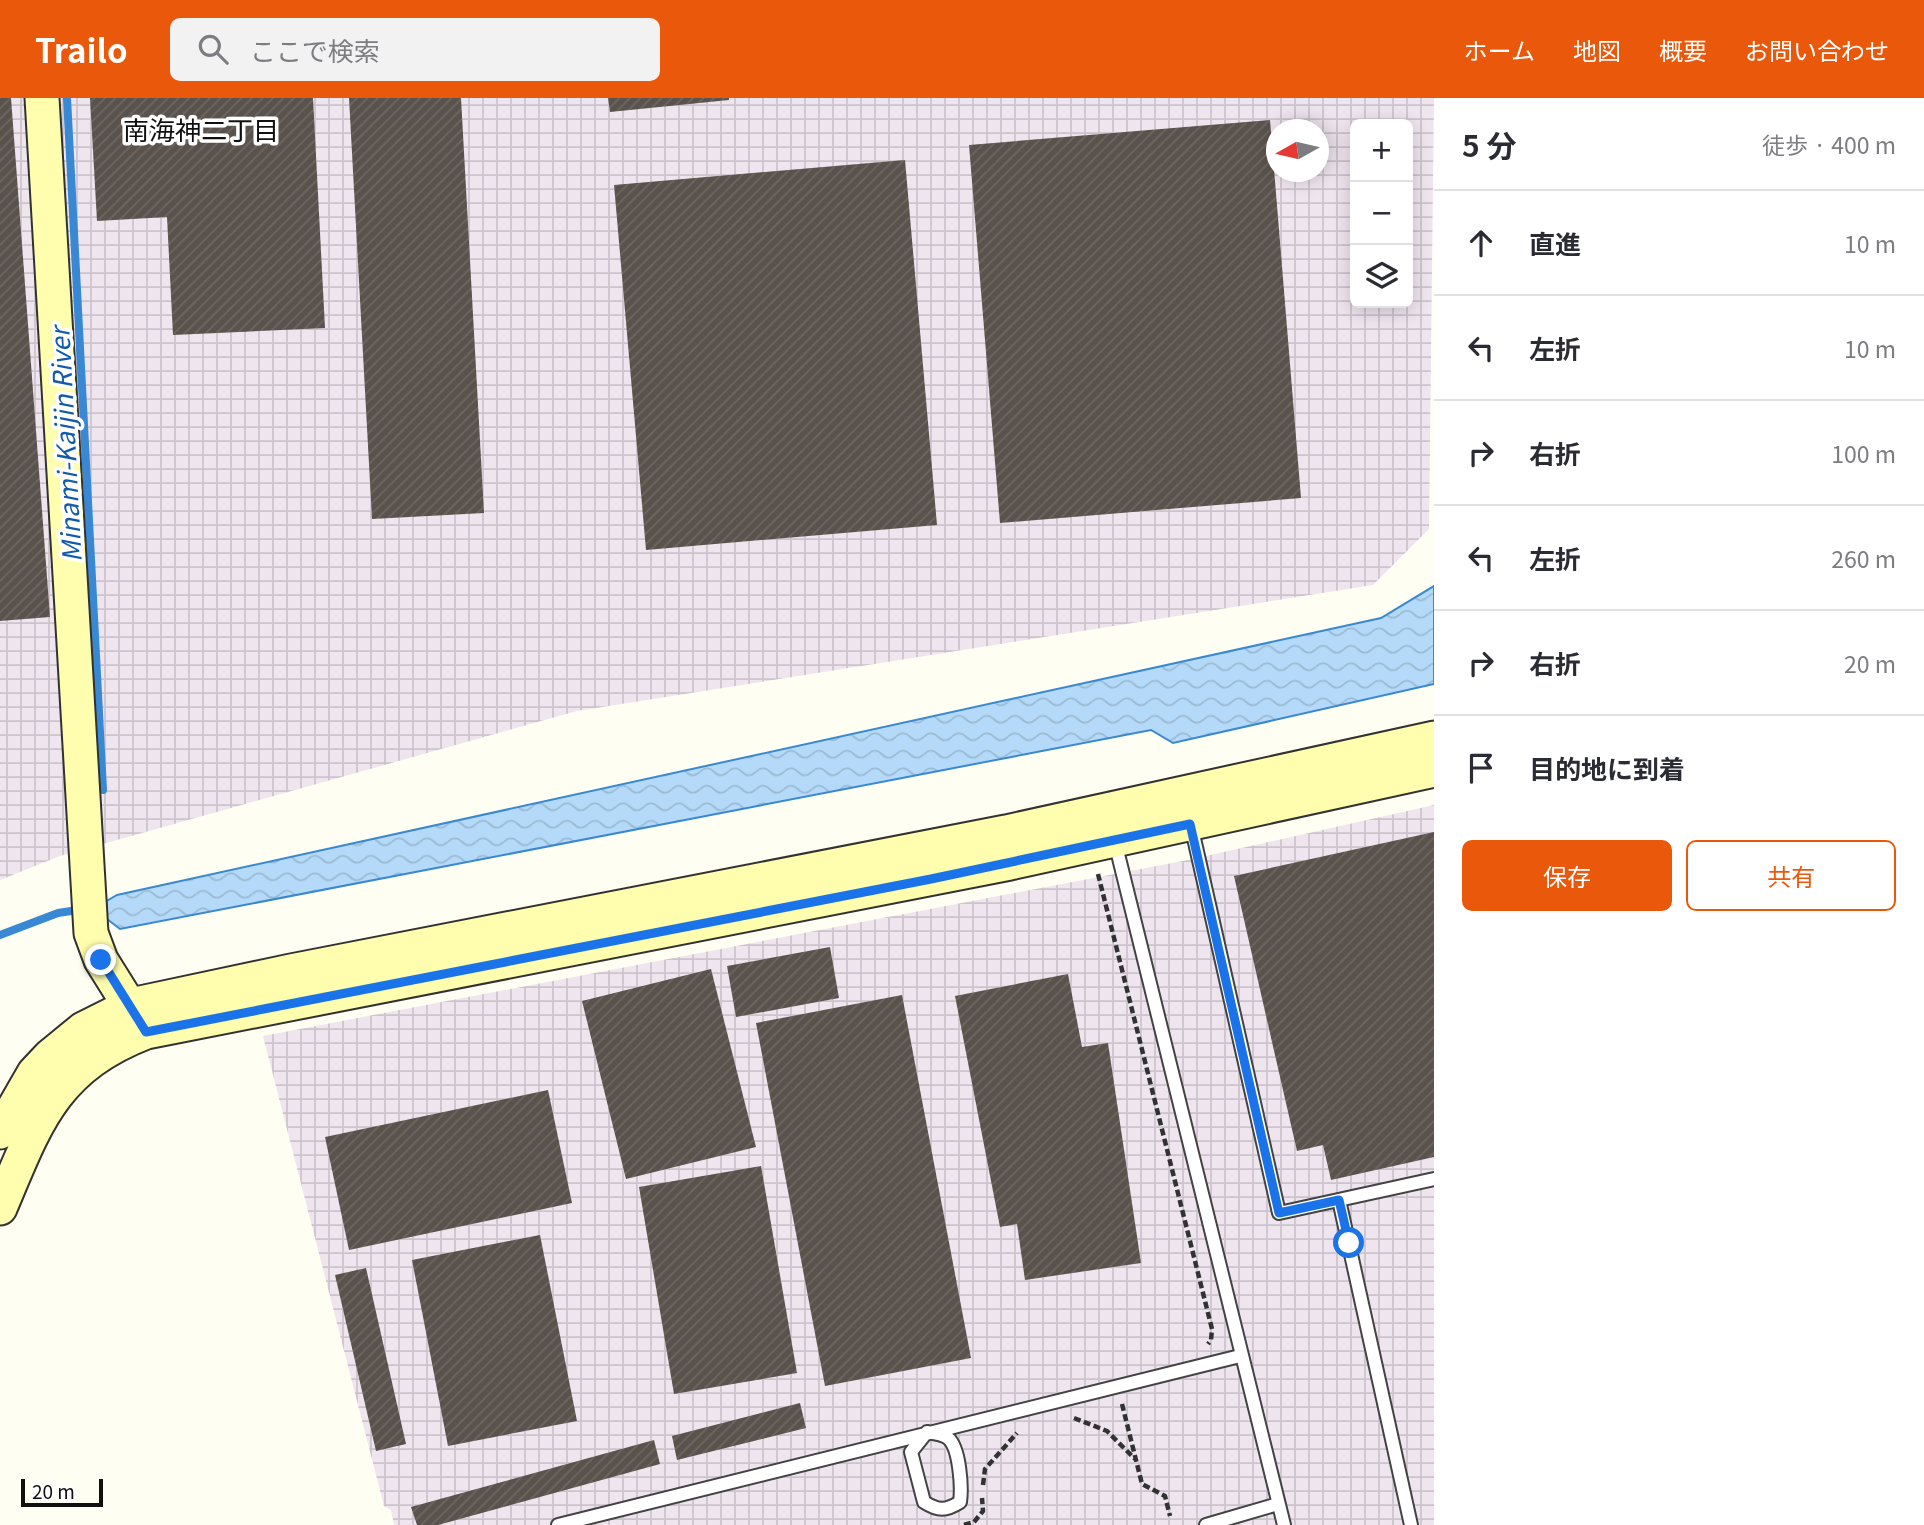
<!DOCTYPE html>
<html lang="ja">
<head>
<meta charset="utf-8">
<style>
	body { margin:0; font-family:Georgia,"Noto Sans JP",serif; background:#f2f2f3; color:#2b2b33 }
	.controls { position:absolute; right:21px; top:21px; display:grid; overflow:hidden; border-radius:10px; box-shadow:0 4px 18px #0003 }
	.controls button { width:63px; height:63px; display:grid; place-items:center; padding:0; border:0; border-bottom:2px solid #e1e1e2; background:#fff; color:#2b2b33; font:35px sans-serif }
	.compass { position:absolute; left:1266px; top:21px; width:63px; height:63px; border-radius:50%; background:#fff; box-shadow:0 4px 18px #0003; rotate:262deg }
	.scale { position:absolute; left:21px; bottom:18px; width:82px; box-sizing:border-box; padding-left:7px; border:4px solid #101010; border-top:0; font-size:19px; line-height:24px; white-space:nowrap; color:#101010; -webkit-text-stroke:5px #fff; paint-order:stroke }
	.stop { position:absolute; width:21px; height:21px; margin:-16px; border:5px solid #1a73e8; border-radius:50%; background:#fff }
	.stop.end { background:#1a73e8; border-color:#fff; box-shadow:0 2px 7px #0008 }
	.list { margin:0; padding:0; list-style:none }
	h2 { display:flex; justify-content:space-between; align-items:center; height:91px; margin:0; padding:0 28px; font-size:30px }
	h2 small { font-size:23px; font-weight:400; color:#7c7c81 }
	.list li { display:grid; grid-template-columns:46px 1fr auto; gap:21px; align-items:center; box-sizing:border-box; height:105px; padding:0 28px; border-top:2px solid #e1e1e2 }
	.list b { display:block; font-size:26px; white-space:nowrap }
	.list em { font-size:23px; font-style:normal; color:#7c7c81 }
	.actions { display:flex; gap:14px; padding:21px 28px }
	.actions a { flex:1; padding:16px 0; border:2px solid #ea580c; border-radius:10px; text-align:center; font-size:24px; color:#ea580c }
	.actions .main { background:#ea580c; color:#fff }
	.icon { flex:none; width:38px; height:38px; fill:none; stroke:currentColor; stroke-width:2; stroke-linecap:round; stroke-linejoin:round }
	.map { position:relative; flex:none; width:1434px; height:1427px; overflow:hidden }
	header { display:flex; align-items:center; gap:42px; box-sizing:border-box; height:98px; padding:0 35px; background:#ea580c; color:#fff }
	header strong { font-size:33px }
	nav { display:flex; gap:38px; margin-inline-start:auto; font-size:24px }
	.search { width:490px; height:63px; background:#f2f2f3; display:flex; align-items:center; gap:18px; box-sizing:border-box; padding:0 24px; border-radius:10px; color:#7c7c81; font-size:26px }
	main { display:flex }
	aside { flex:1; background:#fff }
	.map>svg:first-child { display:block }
</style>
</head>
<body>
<header>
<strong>Trailo</strong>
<div class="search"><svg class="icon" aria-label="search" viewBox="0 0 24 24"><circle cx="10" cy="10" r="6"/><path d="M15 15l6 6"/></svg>ここで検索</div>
<nav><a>ホーム</a><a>地図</a><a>概要</a><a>お問い合わせ</a></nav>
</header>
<main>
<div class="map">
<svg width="1434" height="1427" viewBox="0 0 1434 1427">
	<defs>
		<pattern id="industrial-grid" width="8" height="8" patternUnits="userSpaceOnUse" patternTransform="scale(1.75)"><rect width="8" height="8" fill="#efe5ef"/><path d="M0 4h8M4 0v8" fill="none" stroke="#ccc3cc"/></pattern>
		<pattern id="water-waves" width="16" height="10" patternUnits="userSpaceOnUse" patternTransform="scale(1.75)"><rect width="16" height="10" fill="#b5daf9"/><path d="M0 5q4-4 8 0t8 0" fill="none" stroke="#9bbad4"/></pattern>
		<pattern id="building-hatch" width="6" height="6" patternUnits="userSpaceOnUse" patternTransform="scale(1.75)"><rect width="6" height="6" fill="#5a524c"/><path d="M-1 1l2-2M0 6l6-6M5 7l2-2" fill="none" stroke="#6d6661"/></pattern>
	</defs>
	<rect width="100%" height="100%" fill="#fffef3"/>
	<path fill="url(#industrial-grid)" fill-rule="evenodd" d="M0 0H1434L1429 431 1373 487 577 613 60 758 0 782ZM1355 26H1408V205H1355ZM1276 32H1318V74H1276Z
		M1434 707V1427H394L391 1412 384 1408 263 938 1188 762Z"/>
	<path fill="url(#water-waves)" stroke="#3888d4" stroke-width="2" d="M1434 488V586L1173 645 1151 632 120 831 107 821 105 804 117 797 1381 520Z"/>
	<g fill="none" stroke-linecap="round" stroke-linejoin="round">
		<path stroke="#3888d4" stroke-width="8" d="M67 0 103 692
			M0 837 58 815 84 811"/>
	</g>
	<path fill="url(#building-hatch)" d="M0 0H11L50 519 0 523Z
		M90 0H313L325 230 173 237 167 119 97 123Z
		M349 0H461L484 415 372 421Z
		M608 0H729V2L610 14Z
		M1270 22 1301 400 1000 425 969 47Z
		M905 62 937 427 646 452 614 87Z
		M1434 734V1059L1331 1082 1323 1047 1297 1053 1234 778Z
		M830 849 839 900 736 919 727 868Z
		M711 871 756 1049 626 1081 582 903Z
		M1068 876 1082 949 1108 945 1141 1165 1025 1182 1017 1126 1000 1129 955 898Z
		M902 897 971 1260 825 1288 756 925Z
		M548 992 572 1105 349 1152 325 1039Z
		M761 1068 797 1275 674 1296 639 1089Z
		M540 1137 577 1323 448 1348 412 1162Z
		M366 1170 406 1346 376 1353 335 1177Z
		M800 1305 806 1330 677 1362 672 1338Z
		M654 1342 660 1366 438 1427H417L411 1409Z"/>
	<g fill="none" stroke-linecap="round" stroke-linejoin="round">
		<defs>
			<path id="lane" d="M1191 727 1279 1115 1434 1081
				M1115 744 1284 1427
				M1339 1102 1411 1427
				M927 1334C934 1335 943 1336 948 1340 960 1350 962 1390 960 1404 946 1413 938 1413 924 1404L911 1354Z
				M558 1427 1240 1258
				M1206 1427 1278 1406"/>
			<path id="secondary" d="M42 0 91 835 101 862 141 926
				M0 1034 34 975 50 958 83 931 131 907 291 873 1006 734 1434 640
				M0 1110C36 1025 53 970 146 934L1010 765 1434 672"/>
		</defs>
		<use href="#lane" stroke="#434343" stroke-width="16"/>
		<use href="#secondary" stroke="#323232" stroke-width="37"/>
		<path stroke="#323232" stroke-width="4.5" stroke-dasharray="7 3.5" stroke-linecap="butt" d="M1098 776 1212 1231 1211 1242 1208 1246
			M1122 1306 1142 1386 1165 1398 1170 1418
			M1074 1320 1107 1333 1135 1361
			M983 1387 985 1371 1017 1335
			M964 1427 974 1424 983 1413 982 1400"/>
		<use href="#lane" stroke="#fff" stroke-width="12"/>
		<use href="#secondary" stroke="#fffdae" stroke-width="33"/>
	</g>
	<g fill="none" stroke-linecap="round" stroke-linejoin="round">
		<path stroke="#1a73e8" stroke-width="9" d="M101 862 146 934 931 781 1190 726 1279 1115 1339 1102 1349 1145"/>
	</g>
	<g text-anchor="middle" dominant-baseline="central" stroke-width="7" stroke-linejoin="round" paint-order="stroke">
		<g font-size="26" fill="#101010" stroke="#fff">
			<text x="201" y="30">南海神二丁目</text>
		</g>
		<g font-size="26" font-style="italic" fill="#125aaa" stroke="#fff">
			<text transform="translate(64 347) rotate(-93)">Minami-Kaijin River</text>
		</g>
	</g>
</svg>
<div class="controls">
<button>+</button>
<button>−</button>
<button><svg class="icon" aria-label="layers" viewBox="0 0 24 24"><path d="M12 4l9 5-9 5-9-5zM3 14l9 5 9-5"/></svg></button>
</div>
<svg class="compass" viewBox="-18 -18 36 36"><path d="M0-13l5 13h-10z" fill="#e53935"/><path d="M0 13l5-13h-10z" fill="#7c7c81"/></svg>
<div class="scale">20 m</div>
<div class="stop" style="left:1349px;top:1145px"></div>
<div class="stop end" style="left:101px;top:862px"></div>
</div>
<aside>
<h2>5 分<small>徒歩 · 400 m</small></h2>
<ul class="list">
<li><svg class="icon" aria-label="ahead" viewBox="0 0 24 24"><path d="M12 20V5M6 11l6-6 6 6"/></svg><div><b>直進</b></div><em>10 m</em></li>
<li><svg class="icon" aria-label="left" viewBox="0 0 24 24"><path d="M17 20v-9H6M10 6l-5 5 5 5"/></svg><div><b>左折</b></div><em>10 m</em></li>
<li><svg class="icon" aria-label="right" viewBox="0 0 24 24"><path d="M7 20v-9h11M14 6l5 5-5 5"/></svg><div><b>右折</b></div><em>100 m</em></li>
<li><svg class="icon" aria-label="left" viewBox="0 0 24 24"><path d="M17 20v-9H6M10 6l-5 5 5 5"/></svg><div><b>左折</b></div><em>260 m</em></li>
<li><svg class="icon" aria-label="right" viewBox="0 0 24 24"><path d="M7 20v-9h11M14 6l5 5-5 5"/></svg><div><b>右折</b></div><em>20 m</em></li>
<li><svg class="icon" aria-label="arrive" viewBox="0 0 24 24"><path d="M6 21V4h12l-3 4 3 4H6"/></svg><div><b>目的地に到着</b></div></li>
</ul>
<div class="actions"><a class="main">保存</a><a>共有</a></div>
</aside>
</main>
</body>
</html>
